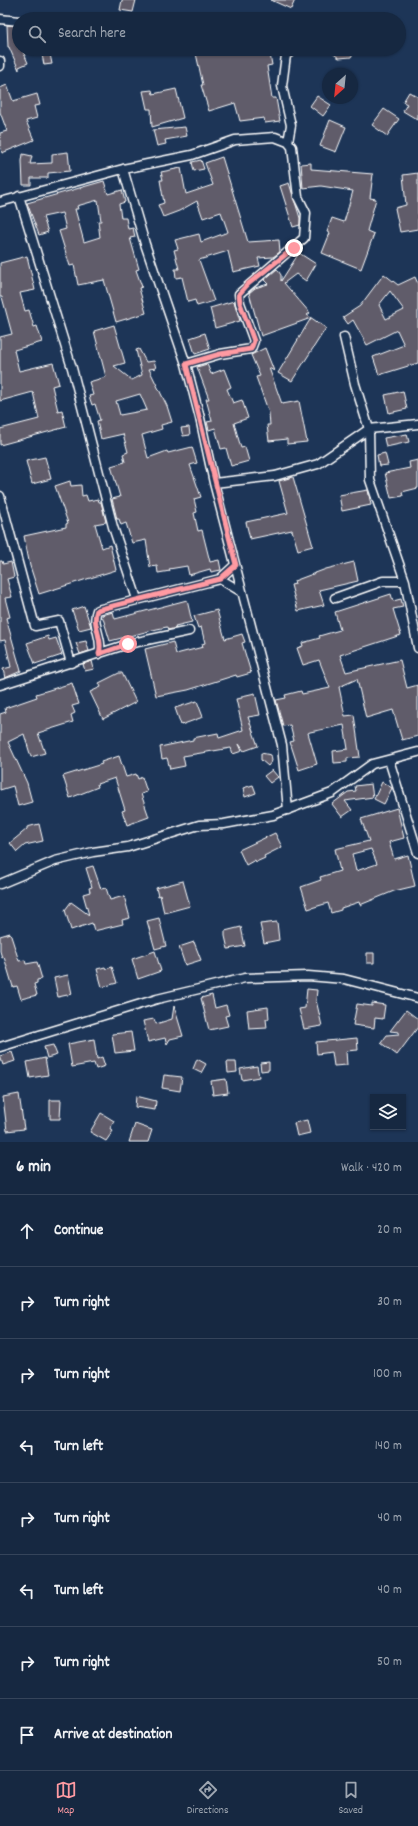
<!DOCTYPE html>
<html lang="en">
<head>
<meta charset="utf-8">
<style>
	body { margin:0; font-family:Dekko,sans-serif; background:#1f3048; color:#f1f3f6 }
	.controls { position:absolute; right:12px; bottom:12px; display:grid; overflow:hidden; border-radius:0px; box-shadow:0 1px 3px #0004 }
	.controls button { width:36px; height:36px; display:grid; place-items:center; padding:0; border:0; border-bottom:1px solid #35445a; background:#162841; color:#f1f3f6; font:20px sans-serif }
	.compass { position:absolute; left:322px; top:68px; width:36px; height:36px; border-radius:50%; background:#162841; box-shadow:0 1px 3px #0004; rotate:207deg }
	.stop { position:absolute; width:12px; height:12px; margin:-9px; border:3px solid #ff9aa2; border-radius:50%; background:#fff }
	.stop.end { background:#ff9aa2; border-color:#fff; box-shadow:0 1px 4px #0008 }
	.list { margin:0; padding:0; list-style:none }
	h2 { display:flex; justify-content:space-between; align-items:center; height:52px; margin:0; padding:0 16px; font-size:17px }
	h2 small { font-size:13px; font-weight:400; color:#9ea6b1 }
	.list li { display:grid; grid-template-columns:26px 1fr auto; gap:12px; align-items:center; box-sizing:border-box; height:72px; padding:0 16px; border-top:1px solid #35445a }
	.list b { display:block; font-size:15px; white-space:nowrap }
	.list em { font-size:13px; font-style:normal; color:#9ea6b1 }
	.icon { flex:none; width:22px; height:22px; fill:none; stroke:currentColor; stroke-width:2; stroke-linecap:round; stroke-linejoin:round }
	.map { position:relative; flex:none; width:418px; height:1142px; overflow:hidden }
	.search { position:absolute; background:#162841; box-shadow:0 1px 3px #0004; left:12px; right:12px; top:12px; height:44px; display:flex; align-items:center; gap:10px; box-sizing:border-box; padding:0 14px; border-radius:22px; color:#9ea6b1; font-size:15px }
	.sheet { height:628px; background:#162841 }
	nav { display:flex; justify-content:space-around; align-items:center; box-sizing:border-box; height:56px; border-top:1px solid #35445a; background:#162841; font-size:11px; color:#9ea6b1 }
	nav a { display:grid; justify-items:center; gap:2px }
	nav .on { color:#ff9aa2 }
	.map>svg:first-child { display:block }
</style>
</head>
<body>
<div class="map">
<svg width="418" height="1142" viewBox="0 0 418 1142">
	<rect width="100%" height="100%" fill="#1d3557"/>
	<filter id="ink" filterUnits="userSpaceOnUse"><feTurbulence type="fractalNoise" baseFrequency=".025" numOctaves="2"/><feDisplacementMap in="SourceGraphic" scale="8" xChannelSelector="R" yChannelSelector="G"/><feConvolveMatrix kernelMatrix="1 2 1 2 8 2 1 2 1" color-interpolation-filters="sRGB"/></filter>
	<g filter="url(#ink)">
		<path fill="#605c6b" stroke="#fff" fill-rule="evenodd" d="M122 0H136L133 12 120 10Z
			M271 0H295L291 9Z
			M7 25 19 26V49H22L28 63 19 67V70L9 47H8Z
			M41 49H49L52 64 44 65Z
			M195 49H269L272 65 267 66 272 98H276L280 121 265 123 264 118 240 121 235 103 209 111 201 85H203Z
			M327 49H356L351 57 339 58Z
			M7 85 13 101 37 94 40 105 34 106 37 118 26 121 34 140 2 153 0 145V133L7 131 0 112V88Z
			M176 89 183 118 152 127 151 109H147L143 91 152 90 153 94Z
			M409 92 418 97V120L403 111 407 104 403 102Z
			M317 96 331 105 323 116 310 106Z
			M384 109 399 119 387 136 372 125Z
			M330 120 346 127 336 152 320 146Z
			M185 127 187 136 165 140 166 144 157 146 153 130Z
			M68 152 70 171 48 173V178H31V185H23L22 161 23 154 32 156 30 164 52 163V154Z
			M222 157 248 242 279 240 280 252 273 257 258 258 260 266 233 272 228 251 199 260 214 301 197 306 195 300 188 302 182 277 176 278 175 269H179L174 250 178 249 175 240 199 234 201 242 228 232 221 212 203 218 197 201 179 211 163 217 158 205 164 203 160 180H163L161 172 181 168 186 194 213 185 205 163Z
			M201 160 204 169 194 171 192 162Z
			M311 163V169L373 174 370 198 376 199 367 231 374 234 361 269 322 253 330 233 327 232 332 218 344 222 353 191 321 186 303 188 301 164Z
			M418 173V229L400 232 395 208 406 205 403 175Z
			M104 181 108 194 122 190 125 202 119 204 121 218H126L128 229 133 228 135 237 130 238 139 269 136 270 142 287 139 288 146 313 116 322 104 280 78 285 74 265 70 266 59 231 66 229 62 213 43 217 48 232 39 235 27 203ZM98 200 101 221H98L100 237 84 242 75 209H78L77 206Z
			M289 183 300 218V225L293 227 280 186Z
			M299 253 316 264 306 281 296 274 284 283 310 313 307 315 326 328 292 381 278 373 311 318 261 336 249 293 255 288 268 284 264 280 277 269 281 275V281Z
			M27 256 35 290 20 293 25 311 29 310 34 327 37 326 42 342 14 350 19 371 53 363 59 384 52 386 58 411 62 410 66 427 0 445V429L39 419 33 392 0 401V337L12 334 2 297H0V263Z
			M384 274 398 285 415 277 418 284V363L379 375 373 357 404 345 397 330 367 345 353 320 348 324 343 317 360 306ZM390 291 404 310 386 319 379 305Z
			M234 301 240 321 215 328 210 308Z
			M114 325 125 363 114 366 132 380 142 375 136 350 139 349 146 362 154 361 156 368 149 369 167 406 172 422 161 425 162 429 142 435 148 458 167 451 168 453 192 447 197 463 190 465 201 497 194 499 197 512 194 513 198 531 202 530 210 562 219 560 221 570 211 572 210 569 189 575 187 566 169 569 170 571 158 573 157 566 150 567 146 540 132 543 126 523 121 525 119 519H117L112 499 120 497 111 466 125 462 123 454 128 452 123 434 101 439 97 421 100 420 95 404 92 405 89 396 93 395 89 382 106 377 94 331ZM140 394 147 410 120 415 116 401Z
			M205 333 210 349 195 354 190 338Z
			M265 348 274 371 269 368 282 404 299 401 307 442 287 444V439L269 441 267 425H270L269 413 256 377 260 376 251 355Z
			M207 364 211 374 224 369 231 387 227 389 233 403 242 400 248 418 234 423 241 448 245 447 249 461 231 466 226 448 221 449 215 428 209 430 207 422 212 421 206 399H209L197 367Z
			M403 391 407 409 389 413 385 395Z
			M189 427 190 435 183 436 181 428Z
			M407 434 409 442 386 447 384 438Z
			M385 453 388 465 379 466 377 455Z
			M45 457 51 479 32 484 26 461Z
			M418 460V488L402 492 403 496 391 498 385 473 410 468 409 462Z
			M293 477 313 546 298 550 292 530 250 539 246 522 288 513 279 481Z
			M70 481 71 486 81 485 82 496 86 495 88 501 98 499 99 502H101L106 522 95 524 102 548 110 545 116 570 39 594 30 566 24 536 66 527V524L68 523 55 486Z
			M368 490 371 505 342 511 339 495Z
			M0 561H2L3 564 11 562 14 577 7 579 12 597 5 598 10 617 6 618 21 671 5 678 3 669 11 667 5 640 0 641Z
			M354 562 358 581 319 590 324 605 298 611 291 585 295 584 294 581 326 569Z
			M391 594 393 601 401 599 403 607 393 609 401 635 340 655 346 672 400 660 407 688 418 685V736L402 740 393 710 366 718 357 679 339 687 345 716 354 715 360 757 347 758V762L334 763 333 751 348 749 344 725 310 732 308 733 317 764 299 770 290 742 294 741 290 725 283 726 276 700 286 698 285 695 301 691 302 694 330 688 319 660 303 665 297 648 303 646 302 643 320 638 319 636 340 630 335 612Z
			M187 600 192 622 175 626 176 628 168 630 167 627 157 629 110 641 102 615 113 612 115 619Z
			M84 606 91 627 79 630 72 610Z
			M217 610 225 639 242 634 245 642 242 643 251 673 237 677 236 675 188 690 156 696 145 649 173 642 176 654 203 647 202 644 205 643 201 627 198 628 194 616Z
			M48 636 49 640 56 638 62 655 35 664 27 643Z
			M86 641 89 651 80 654 76 643Z
			M92 661 94 669 85 671 83 664Z
			M119 673H122L136 702 103 719 90 692 101 687 99 683Z
			M72 683 79 704 72 706 75 713 71 715 73 722 38 733 45 753 31 757 24 734 8 742 27 783 32 802 18 806 13 786 0 790V714L6 712 5 708 37 697 36 694Z
			M255 693 260 715 248 717 258 746 244 751 239 744 242 751 233 754 231 748 183 756 185 766 170 769 167 758 162 759 160 747 193 740V738L218 733 219 738 243 730 236 699 242 698V696Z
			M197 701 203 717 181 725 175 708Z
			M261 753 271 755 272 761 268 766 261 760Z
			M119 756 126 777 136 774 138 779 142 777 147 792 141 794 149 817 127 825 122 811 125 810 115 778 97 784 98 787 70 798 63 776 102 764 101 762Z
			M272 770 278 777 270 783 264 776Z
			M382 782 392 788 384 804 374 799Z
			M371 784 373 797 345 801 352 810 342 817 332 804 348 792 356 791 355 786Z
			M253 785 256 793 245 797 243 788Z
			M397 808 404 838 389 842 394 859 408 855 415 886 394 891 360 905 359 902 341 908V910L331 913 328 903 308 909 301 887 321 880 320 877 340 871 335 849 369 841 361 819ZM371 849 377 864 356 871 352 854Z
			M39 824 43 841 25 845 17 852 10 843 27 829V827Z
			M275 833 282 847 264 856 265 858 256 862 255 860 246 865 239 850Z
			M93 866 101 889 106 888 110 900 124 896 130 918 122 920 123 924 94 931 92 923 71 930 65 910 71 902 89 915 83 894 90 892 89 888 92 887 86 868Z
			M183 881 190 906 164 913 160 895 158 896 156 888Z
			M159 918 166 946 155 949 147 921Z
			M277 922 279 940 264 943 260 924Z
			M241 927 245 946 228 949 225 936V931Z
			M10 933 19 961 25 960 26 964 37 962 42 979 37 980V983L34 984 37 995 21 999 17 986 13 987 4 957 2 958 0 951V936Z
			M194 942 201 960 185 965 179 947Z
			M155 951 161 971 138 979 132 959Z
			M367 953H374V963H367Z
			M105 967 106 969 112 967 117 983 102 987 97 969Z
			M68 975 72 994 58 997 54 978Z
			M307 989 317 990 316 1000 322 1026 304 1029 299 1009 305 1008Z
			M212 995 215 1008 226 1005 229 1015 225 1016 228 1026 209 1030 201 998Z
			M372 1003 385 1005 383 1019 375 1018 374 1028 353 1025 357 1004 372 1006Z
			M174 1006 183 1036 170 1039 167 1044 165 1038 148 1042 143 1021 154 1019 156 1024 172 1019Z
			M268 1007 269 1019H266L267 1028 249 1029 247 1010Z
			M406 1010 418 1019V1027L397 1055 381 1043 387 1035 399 1034V1032L390 1031Z
			M131 1032 134 1051 115 1053 112 1034Z
			M357 1038 358 1050 346 1051 347 1065 334 1066 332 1052 317 1054 316 1042Z
			M94 1039 97 1059 102 1057 105 1066 96 1069 94 1063 72 1067 68 1044Z
			M53 1045 57 1055 47 1058 44 1047Z
			M12 1052 15 1061 3 1065 0 1056Z
			M45 1058 48 1075 30 1078 27 1062Z
			M197 1059 206 1064 201 1073 193 1069Z
			M227 1062H236L237 1072 228 1073Z
			M269 1062V1070L261 1071 260 1063Z
			M257 1066 259 1077 242 1080 240 1069Z
			M164 1075 182 1077 180 1091 162 1088Z
			M226 1079 228 1093 213 1095 211 1081Z
			M19 1094 24 1129 7 1131 3 1097Z
			M136 1096 156 1101 155 1110 135 1107Z
			M50 1100H61L60 1119H50Z
			M101 1113 114 1121 110 1129 113 1131 106 1141 90 1132Z
			M307 1120 310 1133 297 1136 294 1123Z
			M135 1124 152 1130 148 1142H129Z"/>
		<g fill="none" stroke-linecap="round" stroke-linejoin="round">
			<defs>
				<path id="street" d="M0 19 19 21
					M0 61V66
					M288 142 291 125 282 86 286 55 291 52V49
					M123 169 145 244 186 364 200 418 214 483 282 745 288 810
					M19 196 72 368 113 527 137 599
					M0 202 123 169 192 155 235 140 275 137 288 142 292 147 298 197 306 213 304 238 239 294 240 303 254 341 251 349 220 354 186 364
					M214 483 275 476 318 464 369 429 418 424
					M0 496 35 626 59 621 71 663
					M220 579 242 592
					M405 581 418 648
					M335 598 383 581H405L370 480 369 429 355 384 344 337
					M99 654C104 639 91 625 97 610L220 579 235 565
					M0 685 128 644 189 631
					M389 760 418 853
					M0 884 55 861 93 852 128 847 199 825 224 824 273 815 332 793 372 764 418 752
					M0 1047 157 999 245 978 308 976 344 979 418 998"/>
			</defs>
			<use href="#street" stroke="#fff" stroke-width="11"/>
			<use href="#street" stroke="#1d3557" stroke-width="8"/>
		</g>
	</g>
	<g fill="none" stroke-linecap="round" stroke-linejoin="round" filter="url(#ink)">
		<path stroke="#ff9aa2" stroke-width="5" d="M128 644 99 654C104 638 91 625 97 610L220 579 236 565 186 364 220 354 251 349 254 341 240 303 239 294 248 284 294 248"/>
	</g>
</svg>
<div class="controls">
<button><svg class="icon" aria-label="layers" viewBox="0 0 24 24"><path d="M12 4l9 5-9 5-9-5zM3 14l9 5 9-5"/></svg></button>
</div>
<svg class="compass" viewBox="-18 -18 36 36"><path d="M0-13l5 13h-10z" fill="#e53935"/><path d="M0 13l5-13h-10z" fill="#9ea6b1"/></svg>
<div class="stop" style="left:128px;top:644px"></div>
<div class="stop end" style="left:294px;top:248px"></div>
<div class="search"><svg class="icon" aria-label="search" viewBox="0 0 24 24"><circle cx="10" cy="10" r="6"/><path d="M15 15l6 6"/></svg>Search here</div>
</div>
<section class="sheet">
<h2>6 min<small>Walk · 420 m</small></h2>
<ul class="list">
<li><svg class="icon" aria-label="ahead" viewBox="0 0 24 24"><path d="M12 20V5M6 11l6-6 6 6"/></svg><div><b>Continue</b></div><em>20 m</em></li>
<li><svg class="icon" aria-label="right" viewBox="0 0 24 24"><path d="M7 20v-9h11M14 6l5 5-5 5"/></svg><div><b>Turn right</b></div><em>30 m</em></li>
<li><svg class="icon" aria-label="right" viewBox="0 0 24 24"><path d="M7 20v-9h11M14 6l5 5-5 5"/></svg><div><b>Turn right</b></div><em>100 m</em></li>
<li><svg class="icon" aria-label="left" viewBox="0 0 24 24"><path d="M17 20v-9H6M10 6l-5 5 5 5"/></svg><div><b>Turn left</b></div><em>140 m</em></li>
<li><svg class="icon" aria-label="right" viewBox="0 0 24 24"><path d="M7 20v-9h11M14 6l5 5-5 5"/></svg><div><b>Turn right</b></div><em>40 m</em></li>
<li><svg class="icon" aria-label="left" viewBox="0 0 24 24"><path d="M17 20v-9H6M10 6l-5 5 5 5"/></svg><div><b>Turn left</b></div><em>40 m</em></li>
<li><svg class="icon" aria-label="right" viewBox="0 0 24 24"><path d="M7 20v-9h11M14 6l5 5-5 5"/></svg><div><b>Turn right</b></div><em>50 m</em></li>
<li><svg class="icon" aria-label="arrive" viewBox="0 0 24 24"><path d="M6 21V4h12l-3 4 3 4H6"/></svg><div><b>Arrive at destination</b></div></li>
</ul>
</section>
<nav>
<a class="on"><svg class="icon" aria-label="map" viewBox="0 0 24 24"><path d="M3 6l6-2 6 2 6-2v14l-6 2-6-2-6 2zM9 4v14M15 6v14"/></svg>Map</a>
<a><svg class="icon" aria-label="directions" viewBox="0 0 24 24"><path d="M12 3l9 9-9 9-9-9zM9 14v-3h6M13 9l2 2-2 2"/></svg>Directions</a>
<a><svg class="icon" aria-label="saved" viewBox="0 0 24 24"><path d="M7 4h10v16l-5-4-5 4z"/></svg>Saved</a>
</nav>
</body>
</html>
